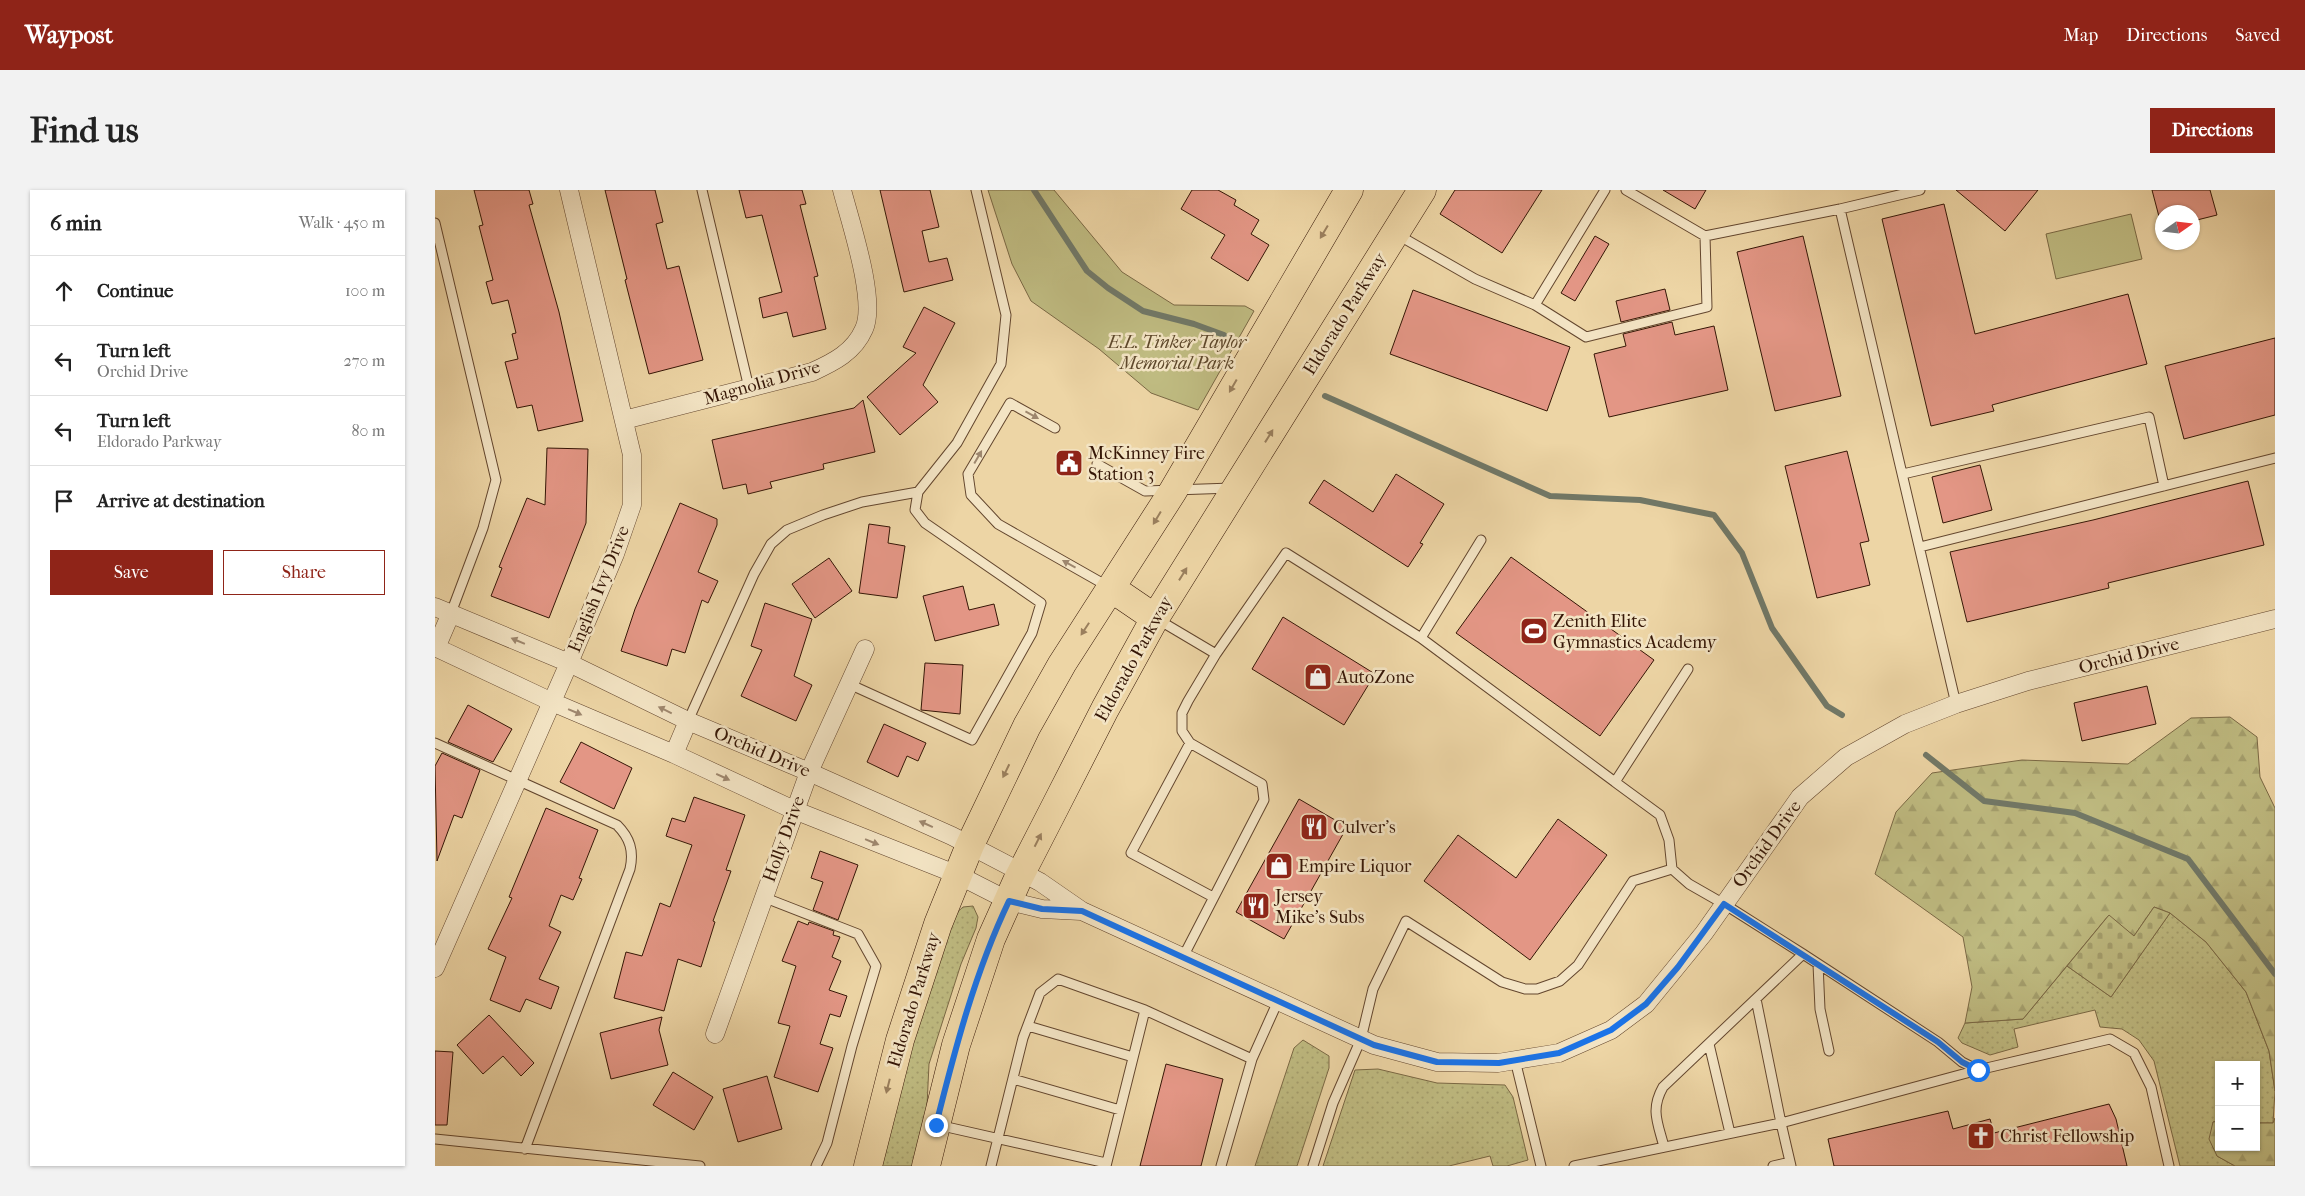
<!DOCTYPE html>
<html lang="en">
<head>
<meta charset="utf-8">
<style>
	body { margin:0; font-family:"IM FELL French Canon",serif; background:#f2f2f2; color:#222 }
	.controls { position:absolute; right:15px; bottom:15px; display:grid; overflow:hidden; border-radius:0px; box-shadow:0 1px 4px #0004 }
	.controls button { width:45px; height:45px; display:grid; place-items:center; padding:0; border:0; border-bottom:1px solid #e0e0e0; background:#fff; color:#222; font:25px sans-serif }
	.compass { position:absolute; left:1720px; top:15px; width:45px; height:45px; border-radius:50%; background:#fff; box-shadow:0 1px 4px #0004; rotate:76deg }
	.stop { position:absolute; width:15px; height:15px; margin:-11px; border:4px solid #1a73e8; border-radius:50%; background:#fff }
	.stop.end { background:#1a73e8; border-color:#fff; box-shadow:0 1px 5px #0008 }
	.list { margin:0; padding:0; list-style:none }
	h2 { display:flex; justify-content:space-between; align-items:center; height:65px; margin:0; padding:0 20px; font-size:21px }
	h2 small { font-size:16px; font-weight:400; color:#767676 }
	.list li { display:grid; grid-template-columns:32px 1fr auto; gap:15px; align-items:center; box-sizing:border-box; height:70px; padding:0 20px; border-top:1px solid #e0e0e0 }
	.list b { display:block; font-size:19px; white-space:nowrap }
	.list p { margin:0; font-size:16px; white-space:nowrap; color:#767676 }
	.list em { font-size:16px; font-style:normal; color:#767676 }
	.actions { display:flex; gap:10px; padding:15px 20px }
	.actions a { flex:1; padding:11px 0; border:1px solid #8f2418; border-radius:0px; text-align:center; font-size:18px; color:#8f2418 }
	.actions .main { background:#8f2418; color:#fff }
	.icon { flex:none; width:28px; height:28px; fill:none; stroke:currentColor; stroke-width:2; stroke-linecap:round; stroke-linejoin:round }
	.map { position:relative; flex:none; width:1840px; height:976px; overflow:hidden; border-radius:0px }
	header { display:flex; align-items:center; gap:30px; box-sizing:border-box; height:70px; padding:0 25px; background:#8f2418; color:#fff }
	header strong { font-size:24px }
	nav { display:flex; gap:28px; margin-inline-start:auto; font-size:18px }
	.intro { display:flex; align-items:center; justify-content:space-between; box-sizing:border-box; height:120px; padding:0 30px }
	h1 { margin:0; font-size:35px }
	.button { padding:12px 22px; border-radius:0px; background:#8f2418; color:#fff; font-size:18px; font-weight:700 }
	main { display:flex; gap:30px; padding:0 30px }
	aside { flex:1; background:#fff; border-radius:0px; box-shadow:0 1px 4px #0004 }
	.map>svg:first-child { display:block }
</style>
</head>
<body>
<header>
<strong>Waypost</strong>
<nav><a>Map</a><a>Directions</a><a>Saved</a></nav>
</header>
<div class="intro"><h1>Find us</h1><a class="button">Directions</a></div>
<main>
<aside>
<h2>6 min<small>Walk · 450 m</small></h2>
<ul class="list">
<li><svg class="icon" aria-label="ahead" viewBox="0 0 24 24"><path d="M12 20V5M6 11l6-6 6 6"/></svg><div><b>Continue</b></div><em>100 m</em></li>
<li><svg class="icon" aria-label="left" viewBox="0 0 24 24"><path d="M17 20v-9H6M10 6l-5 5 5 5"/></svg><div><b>Turn left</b><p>Orchid Drive</p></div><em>270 m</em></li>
<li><svg class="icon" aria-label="left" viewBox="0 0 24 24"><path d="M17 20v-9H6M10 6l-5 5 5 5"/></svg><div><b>Turn left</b><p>Eldorado Parkway</p></div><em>80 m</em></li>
<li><svg class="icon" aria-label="arrive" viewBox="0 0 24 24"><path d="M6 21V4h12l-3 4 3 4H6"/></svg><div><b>Arrive at destination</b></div></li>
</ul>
<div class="actions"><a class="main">Save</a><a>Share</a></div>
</aside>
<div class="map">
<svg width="1840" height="976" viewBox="0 0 1840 976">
	<defs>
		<pattern id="grass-dots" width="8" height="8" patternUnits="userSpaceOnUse" patternTransform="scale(1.25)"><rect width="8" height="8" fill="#bfbb81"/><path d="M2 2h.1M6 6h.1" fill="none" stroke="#a5a06e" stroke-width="1.8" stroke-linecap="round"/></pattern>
		<pattern id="forest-firs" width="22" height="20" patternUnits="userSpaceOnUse" patternTransform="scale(1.25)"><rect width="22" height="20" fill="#bfbb81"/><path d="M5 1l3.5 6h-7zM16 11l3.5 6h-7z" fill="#a5a06e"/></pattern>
		<pattern id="cemetery-stones" width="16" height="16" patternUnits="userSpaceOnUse" patternTransform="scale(1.25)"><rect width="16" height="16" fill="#bfbb81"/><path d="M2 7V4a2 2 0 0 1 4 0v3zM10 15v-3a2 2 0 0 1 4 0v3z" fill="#a5a06e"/></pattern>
	</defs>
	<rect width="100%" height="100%" fill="#edd5a5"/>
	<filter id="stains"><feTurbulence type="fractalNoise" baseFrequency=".004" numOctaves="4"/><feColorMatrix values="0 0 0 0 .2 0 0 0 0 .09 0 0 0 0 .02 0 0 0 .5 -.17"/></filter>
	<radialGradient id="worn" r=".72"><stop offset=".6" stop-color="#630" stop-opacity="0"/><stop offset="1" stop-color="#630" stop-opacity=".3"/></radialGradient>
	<path fill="url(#grass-dots)" stroke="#7a6844" d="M538 716 543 727 541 738 526 774 494 874 492 916 479 976H443L457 910 518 726 528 717Z
		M1735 723 1771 752 1811 802 1834 861 1840 901 1838 933H1821V875H1784V931L1778 932 1782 966 1800 976H1745L1719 871 1704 850 1687 839 1665 837 1660 820 1579 839 1583 857 1555 865 1527 853 1523 848 1530 833 1588 829 1632 776 1676 807Z
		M868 850 894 866V878L862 976H820L859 858Z
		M943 879 1002 893 1070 895 1078 907 1093 970 1072 976H1058L1055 966 1014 976H888L920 880Z"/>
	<path fill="url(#forest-firs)" stroke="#7a6844" d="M1795 527 1822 547 1825 587 1840 618V901L1834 861 1811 802 1771 752 1735 723 1719 717 1699 746 1673 726 1588 829 1530 833 1537 797 1528 747 1440 684 1461 622 1497 583 1587 570 1693 574 1756 528Z
		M1840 928V976H1800L1782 966 1774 949 1778 932 1784 931V957H1821V933H1838Z"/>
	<path fill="url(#cemetery-stones)" stroke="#7a6844" d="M1719 717 1735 723 1676 807 1632 776 1674 725 1699 746Z"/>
	<path fill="#bfbb81" stroke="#7a6844" d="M553 0H619L687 82 739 115 810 116 819 121 763 220 716 203 664 159 596 111 577 74Z
		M1696 24 1707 69 1621 89 1611 44Z"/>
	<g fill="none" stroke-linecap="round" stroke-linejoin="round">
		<path stroke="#717867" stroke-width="6" d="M599 0 652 81 673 98 708 121 759 134 789 145
			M890 206 1115 306 1205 310 1279 325 1307 363 1337 438 1392 516 1407 525
			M1491 565 1549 611 1640 623 1753 669 1840 784"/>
	</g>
	<path fill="#e39685" stroke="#351606" d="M39 0H94L98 14 94 15 124 122 148 231 103 241 97 215 82 218 70 172 83 169 77 144 81 143 73 110 57 114 51 92 58 90 44 36 48 35Z
		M170 0H220L228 32 221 34 232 79 244 76 268 170 214 184 190 90 192 89Z
		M304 0H367L371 14 365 15 383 86 379 87 391 139 358 147 352 122 328 128 324 108 347 102 327 25 311 28Z
		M445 0H495L504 37 487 41 494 72 512 68 518 90 469 102Z
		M757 0H783L801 10 799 15 824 30 816 44 834 55 813 91 776 68 790 45 746 19Z
		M1020 0H1107L1067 63 1005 24Z
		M1228 0H1271L1260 19Z
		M1521 0H1603L1570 41Z
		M1717 0H1775L1782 25 1758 31V22H1728L1727 38Z
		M1509 14 1540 144 1693 104 1712 174 1557 215 1559 221 1496 236 1447 29Z
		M1160 46 1174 54 1140 111 1126 103Z
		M1368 46 1406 206 1340 221 1302 62Z
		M1230 99 1235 120 1186 132 1181 111Z
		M978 100 1135 157 1112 221 955 164Z
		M489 117 520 133 488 195 503 212 465 245 432 207 481 163 468 157Z
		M1237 132 1240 145 1279 136 1293 200 1174 227 1159 164 1191 156 1188 144Z
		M1840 148V225L1749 249 1730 176Z
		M428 210 440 262 388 274 389 279 335 292 337 298 313 304 311 294 288 299 277 250 419 218Z
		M112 258 153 259 151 333 114 428 56 406 67 378 64 377 92 308 110 315Z
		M1412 261 1434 351 1425 353 1435 395 1382 408 1350 276Z
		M1545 275 1557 320 1508 333 1497 287Z
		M961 284 1009 314 985 353 988 354 973 377 874 313 889 290 938 322Z
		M1813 291 1829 355 1673 393 1674 398 1532 432 1515 362 1658 330Z
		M245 313 282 329V335L263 382 283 391 273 413 267 410 250 463 237 459 232 476 186 461 200 419Z
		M434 334 455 337 453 353 470 356 462 408 424 403Z
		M1076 367 1219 470 1165 546 1021 443Z
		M394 368 417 401 380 428 357 394Z
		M528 396 534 420 559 414 564 435 500 451 488 406Z
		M330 413 377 429 359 486 377 495 361 531 306 506 327 460 316 456Z
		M848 427 940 484 909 535 817 479Z
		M490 473 528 475 525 524 486 520Z
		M1712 496 1721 534 1647 551 1639 513Z
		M33 515 77 539 58 572 13 552Z
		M449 534 491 553 483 571 472 566 463 587 432 572Z
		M146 552 197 578 179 619 125 592Z
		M7 563 45 580 27 628 19 625 2 671 0 576Z
		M259 607 310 625 291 680 296 681 278 731 280 732 266 777 243 769 229 821 179 808 191 762 207 766 225 713 235 717 257 655 231 646 237 628 250 632Z
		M864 609 912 637 849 749 801 722Z
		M111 618 163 640 144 688 147 689 138 710 126 705 114 736 126 742 104 789 124 797 116 819 91 809 85 822 55 810 71 767 53 759 77 708 74 707Z
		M1123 629 1172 665 1095 770 989 691 1023 645 1081 688Z
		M385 661 423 675 403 730 378 720 388 692 376 688Z
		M363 731 373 735 374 732 399 741 398 745 405 747 397 767 406 771 394 800 412 806 405 827 395 824 385 854 398 858 383 902 339 887 355 836 343 833 361 776 347 771Z
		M54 825 99 873 86 886 68 866 48 884 22 855Z
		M227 827 224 840 233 875 176 889 165 843Z
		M0 861 18 862 12 935H0Z
		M731 874 788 889 766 976H705Z
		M238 882 278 907 259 940 218 915Z
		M332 886 347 939 303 952 288 899Z
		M1674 914 1681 929 1692 976H1399L1393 949 1513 921 1518 939 1555 929 1559 943Z"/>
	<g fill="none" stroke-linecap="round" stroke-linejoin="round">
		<defs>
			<path id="lane" d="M267 0 314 198
				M1191 0 1270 46 1405 19 1485 0
				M1405 19 1521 514
				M0 33 61 290 48 338 16 423
				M963 45 1040 89 1100 115 1151 147 1272 117 1270 46
				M1100 115 1170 0
				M620 238 575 213 533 284 536 305 563 334 674 397
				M662 274 710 301 797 298
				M1468 284 1714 227 1729 296
				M1485 357 1840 268
				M722 429 781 464 851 363 986 448 1180 592
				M986 448 1046 350
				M1253 479 1180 592 1225 625 1234 650 1237 679 1254 694 1289 714 1368 764 1503 852 1527 872 1543 880 1675 849 1699 863 1716 897 1734 976
				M414 494 537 550 597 443 606 413 490 333 480 320 483 302 522 253 566 174 571 125 541 0
				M253 531 319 384 336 354 352 340 388 325 427 312 483 302
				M0 553 182 635C195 648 199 661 195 679L90 959
				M755 553 696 663 778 707
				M328 707 423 744 441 776 417 856 392 953 381 976
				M748 767 829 610 827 594 755 553 747 541V523L753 511 781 464
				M1383 774 1385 819 1394 861
				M1321 809 1346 933 1543 880
				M593 836 698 867
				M1274 854 1295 943
				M1080 870 1106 976
				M578 889 685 920
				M503 935 671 973
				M0 949 265 976
				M1229 957C1223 933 1215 920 1228 897L1368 764
				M556 976 588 848 605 803 623 789 710 820 817 869
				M671 976 710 820
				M786 976 817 869 843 811
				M878 976 898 913 926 849 938 799 971 731 1067 792 1090 799H1102L1125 791 1143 775 1198 691 1237 679
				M1139 976 1346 933 1356 976
				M1338 976 1355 972"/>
			<path id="street" d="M189 230 377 182C399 172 419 162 429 139 442 111 415 31 407 0
				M0 417 134 473 253 531 374 582 517 646 605 692 647 721 939 855 1002 872 1063 873 1124 863 1176 840 1211 814 1269 743 1365 607 1411 567 1470 534 1521 514 1593 491 1840 429
				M0 457 117 512 239 564 359 620 523 685 574 711 607 719 646 721
				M1 458 16 423
				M239 564 253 531
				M0 778 134 473 180 364 197 315V265L134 0
				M280 844 374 582 430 459"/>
			<path id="primary" d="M676 398 720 428
				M433 976 465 850 503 734 535 655 592 536 627 474 738 301 914 0
				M491 976 521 855 556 749 582 691 621 615 670 519 720 428 987 0"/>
		</defs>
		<use href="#lane" stroke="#63462e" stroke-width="11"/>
		<use href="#street" stroke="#63462e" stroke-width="19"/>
		<use href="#primary" stroke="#351606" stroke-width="29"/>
		<use href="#lane" stroke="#f3e4c4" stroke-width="9"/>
		<use href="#street" stroke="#f3e4c4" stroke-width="18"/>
		<use href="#primary" stroke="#edd5a5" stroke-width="28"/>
	</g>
	<defs><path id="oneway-solid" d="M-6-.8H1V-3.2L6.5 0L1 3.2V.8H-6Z" transform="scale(1.25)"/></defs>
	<g fill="#9a7f5d">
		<use href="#oneway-solid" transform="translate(889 42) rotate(121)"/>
		<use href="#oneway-solid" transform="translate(798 196) rotate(120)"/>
		<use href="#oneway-solid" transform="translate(834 246) rotate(-58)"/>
		<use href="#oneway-solid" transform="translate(722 328) rotate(121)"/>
		<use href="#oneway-solid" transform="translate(748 384) rotate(-58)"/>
		<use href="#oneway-solid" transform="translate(650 439) rotate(123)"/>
		<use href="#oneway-solid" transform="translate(571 581) rotate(116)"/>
		<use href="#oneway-solid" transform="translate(603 650) rotate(-63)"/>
		<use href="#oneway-solid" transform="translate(453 896) rotate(104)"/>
	</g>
	<g fill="#9e876e">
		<use href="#oneway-solid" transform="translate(597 225) rotate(29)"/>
		<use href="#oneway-solid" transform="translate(543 267) rotate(-60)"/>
		<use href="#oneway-solid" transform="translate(634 374) rotate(-151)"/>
		<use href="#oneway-solid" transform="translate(83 451) rotate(-157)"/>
		<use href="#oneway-solid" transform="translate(230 520) rotate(-154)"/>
		<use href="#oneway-solid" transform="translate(140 522) rotate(23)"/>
		<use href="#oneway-solid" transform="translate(288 587) rotate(25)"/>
		<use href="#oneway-solid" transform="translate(491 634) rotate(-156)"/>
		<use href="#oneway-solid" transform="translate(437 652) rotate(22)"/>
	</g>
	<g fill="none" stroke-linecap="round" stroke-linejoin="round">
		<path stroke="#1a73e8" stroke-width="6" d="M501 935C520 859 540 782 574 711L607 719 647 721 939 855 1002 872 1064 873 1124 863 1176 840 1211 814 1243 777 1289 714 1503 852 1527 872 1543 880"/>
	</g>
	<defs>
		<symbol id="civic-square" viewBox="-11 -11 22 22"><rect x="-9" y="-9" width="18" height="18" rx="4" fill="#8f2418" stroke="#f3e4c4"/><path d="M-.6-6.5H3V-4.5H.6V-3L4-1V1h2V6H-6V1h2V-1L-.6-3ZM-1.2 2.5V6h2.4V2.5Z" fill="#fff"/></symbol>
		<symbol id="stadium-square" viewBox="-11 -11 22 22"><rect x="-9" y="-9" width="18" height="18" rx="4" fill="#8f2418" stroke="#f3e4c4"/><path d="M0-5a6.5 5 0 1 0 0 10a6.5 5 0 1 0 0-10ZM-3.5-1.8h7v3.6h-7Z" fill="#fff"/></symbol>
		<symbol id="shop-square" viewBox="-11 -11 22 22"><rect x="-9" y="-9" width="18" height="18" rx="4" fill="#8f2418" stroke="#f3e4c4"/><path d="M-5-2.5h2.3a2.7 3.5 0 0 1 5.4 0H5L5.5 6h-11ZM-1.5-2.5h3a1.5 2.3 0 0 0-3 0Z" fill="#fff"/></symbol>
		<symbol id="restaurant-square" viewBox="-11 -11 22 22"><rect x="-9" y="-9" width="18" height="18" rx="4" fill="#8f2418" stroke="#f3e4c4"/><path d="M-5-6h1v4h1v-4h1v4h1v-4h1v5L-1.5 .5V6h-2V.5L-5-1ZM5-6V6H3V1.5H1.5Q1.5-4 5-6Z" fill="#fff"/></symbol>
		<symbol id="church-square" viewBox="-11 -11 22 22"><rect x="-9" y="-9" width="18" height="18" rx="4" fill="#8f2418" stroke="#f3e4c4"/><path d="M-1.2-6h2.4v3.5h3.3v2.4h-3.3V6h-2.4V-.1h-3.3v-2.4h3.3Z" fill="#fff"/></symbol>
	</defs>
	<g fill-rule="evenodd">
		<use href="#civic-square" x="618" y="257" width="32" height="32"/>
		<use href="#stadium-square" x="1083" y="425" width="32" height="32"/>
		<use href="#shop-square" x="867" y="471" width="32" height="32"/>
		<use href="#restaurant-square" x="863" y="621" width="32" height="32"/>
		<use href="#shop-square" x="828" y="660" width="32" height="32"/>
		<use href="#restaurant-square" x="805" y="700" width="32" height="32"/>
		<use href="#church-square" x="1530" y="930" width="32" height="32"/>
	</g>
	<g text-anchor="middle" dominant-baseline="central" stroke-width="5" stroke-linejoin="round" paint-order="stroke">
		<g font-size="18" fill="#351606" stroke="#f3e4c4">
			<text transform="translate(910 124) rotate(-58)">Eldorado Parkway</text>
			<text transform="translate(327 193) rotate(-16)">Magnolia Drive</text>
			<text transform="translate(164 399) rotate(-68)">English Ivy Drive</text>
			<text transform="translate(1694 466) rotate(-14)">Orchid Drive</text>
			<text transform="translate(699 469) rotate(-61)">Eldorado Parkway</text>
			<text transform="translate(327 562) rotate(23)">Orchid Drive</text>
			<text transform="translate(349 649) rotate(-70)">Holly Drive</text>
			<text transform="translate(1332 654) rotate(-54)">Orchid Drive</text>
			<text transform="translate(479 810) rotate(-73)">Eldorado Parkway</text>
		</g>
		<g font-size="18" font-style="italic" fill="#5e482b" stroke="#f3e4c4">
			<text x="742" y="152">E.L. Tinker Taylor<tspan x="742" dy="21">Memorial Park</tspan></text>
		</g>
		<g font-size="18" fill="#351606" stroke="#f3e4c4" text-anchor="start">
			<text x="653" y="263">McKinney Fire<tspan x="653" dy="21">Station 3</tspan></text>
			<text x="1118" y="431">Zenith Elite<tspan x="1118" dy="21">Gymnastics Academy</tspan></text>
			<text x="902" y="487">AutoZone</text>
			<text x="898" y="637">Culver's</text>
			<text x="863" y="676">Empire Liquor</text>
			<text x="840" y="706">Jersey<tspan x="840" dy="21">Mike's Subs</tspan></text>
			<text x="1565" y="946">Christ Fellowship</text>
		</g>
	</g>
	<rect width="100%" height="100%" filter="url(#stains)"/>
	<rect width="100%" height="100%" fill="url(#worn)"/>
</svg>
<div class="controls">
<button>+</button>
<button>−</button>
</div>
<svg class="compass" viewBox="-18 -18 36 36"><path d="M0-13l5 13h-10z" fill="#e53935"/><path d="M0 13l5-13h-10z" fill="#767676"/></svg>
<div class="stop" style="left:1543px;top:880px"></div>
<div class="stop end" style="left:501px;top:935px"></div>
</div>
</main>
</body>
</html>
